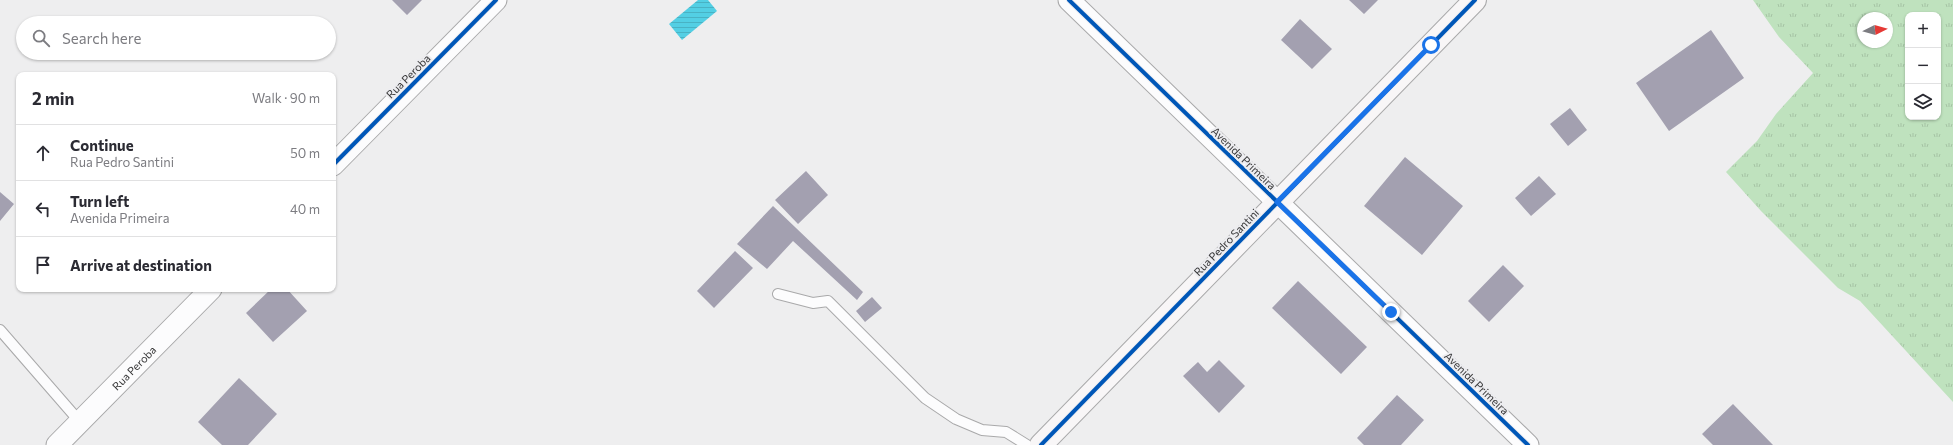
<!DOCTYPE html>
<html lang="en">
<head>
<meta charset="utf-8">
<style>
	body { margin:0; font-family:Commissioner,sans-serif; background:#f2f2f3; color:#2b2b33 }
	.controls { position:absolute; right:12px; top:12px; display:grid; overflow:hidden; border-radius:8px; box-shadow:0 1px 3px #0004 }
	.controls button { width:36px; height:36px; display:grid; place-items:center; padding:0; border:0; border-bottom:1px solid #e1e1e2; background:#fff; color:#2b2b33; font:20px sans-serif }
	.compass { position:absolute; left:1857px; top:12px; width:36px; height:36px; border-radius:50%; background:#fff; box-shadow:0 1px 3px #0004; rotate:85deg }
	.stop { position:absolute; width:12px; height:12px; margin:-9px; border:3px solid #1a73e8; border-radius:50%; background:#fff }
	.stop.end { background:#1a73e8; border-color:#fff; box-shadow:0 1px 4px #0008 }
	.list { margin:0; padding:0; list-style:none }
	h2 { display:flex; justify-content:space-between; align-items:center; height:52px; margin:0; padding:0 16px; font-size:17px }
	h2 small { font-size:13px; font-weight:400; color:#7c7c81 }
	.list li { display:grid; grid-template-columns:26px 1fr auto; gap:12px; align-items:center; box-sizing:border-box; height:56px; padding:0 16px; border-top:1px solid #e1e1e2 }
	.list b { display:block; font-size:15px; white-space:nowrap }
	.list p { margin:0; font-size:13px; white-space:nowrap; color:#7c7c81 }
	.list em { font-size:13px; font-style:normal; color:#7c7c81 }
	.icon { flex:none; width:22px; height:22px; fill:none; stroke:currentColor; stroke-width:2; stroke-linecap:round; stroke-linejoin:round }
	.map { position:relative; flex:none; width:1953px; height:445px; overflow:hidden }
	.search { position:absolute; background:#fff; box-shadow:0 1px 3px #0004; left:16px; top:16px; width:320px; height:44px; display:flex; align-items:center; gap:10px; box-sizing:border-box; padding:0 14px; border-radius:22px; color:#7c7c81; font-size:15px }
	.panel { position:absolute; background:#fff; box-shadow:0 1px 3px #0004; left:16px; top:72px; width:320px; height:220px; border-radius:8px }
	.map>svg:first-child { display:block }
</style>
</head>
<body>
<div class="map">
<svg width="1953" height="445" viewBox="0 0 1953 445">
	<defs>
		<pattern id="grass-tufts" width="24" height="20" patternUnits="userSpaceOnUse"><rect width="24" height="20" fill="#bfe2be"/><path d="M3 7l-1-3M5 7V3M7 7l1-3M15 17l-1-3M17 17v-4M19 17l1-3" fill="none" stroke="#a5c3a4"/></pattern>
		<pattern id="water-rules" width="6" height="5" patternUnits="userSpaceOnUse"><rect width="6" height="5" fill="#53cfe4"/><path d="M0 2.5h6" fill="none" stroke="#49b2c4"/></pattern>
	</defs>
	<rect width="100%" height="100%" fill="#eeeeef"/>
	<path fill="url(#grass-tufts)" fill-rule="evenodd" d="M1753 0H1953V402L1860 301 1838 288 1761 211 1726 172 1757 141 1776 114 1813 73 1779 37ZM1908 15H1938V117H1908ZM1863 18H1887V42H1863Z"/>
	<path fill="url(#water-rules)" d="M698 0H708L717 11 682 40 669 24Z"/>
	<path fill="#a3a0b0" d="M392 0H422L407 15Z
		M1349 0H1378L1364 14Z
		M1300 19 1332 49 1312 69 1281 40Z
		M1711 30 1744 78 1669 131 1636 83Z
		M1570 108 1587 130 1568 146 1550 124Z
		M1405 157 1463 206 1422 255 1364 206Z
		M806 171 828 195 798 224 775 200Z
		M1539 176 1556 194 1531 216 1515 198Z
		M0 192 14 204 0 221Z
		M773 206 863 292 857 300 793 241 767 269 737 244Z
		M735 251 753 268 714 308 697 291Z
		M1503 265 1524 286 1489 322 1468 301Z
		M1298 281 1367 347 1341 374 1272 308Z
		M271 289H287L307 311 273 342 246 313Z
		M872 297 882 308 865 322 856 311Z
		M1219 360 1245 386 1219 413 1183 376 1198 362 1207 372Z
		M239 378 277 414 248 445H222L198 422Z
		M1397 395 1424 420 1401 445H1364L1357 438Z
		M1733 404 1773 445H1713L1702 434Z"/>
	<g fill="none" stroke-linecap="round" stroke-linejoin="round">
		<defs>
			<path id="lane" d="M778 294 813 303 828 301 925 398 956 419 982 430 1006 432 1027 445
				M0 330 80 422"/>
			<g id="street">
				<path d="M1069 0 1528 445"/>
				<path d="M333 165 496 0"/>
				<path id="s1" d="M57 445 211 289"/>
			</g>
			<path id="secondary" d="M1041 445 1475 0"/>
		</defs>
		<use href="#lane" stroke="#a9a9aa" stroke-width="12"/>
		<use href="#street" stroke="#a9a9aa" stroke-width="23"/>
		<use href="#secondary" stroke="#a9a9aa" stroke-width="24"/>
		<use href="#lane" stroke="#fcfcfd" stroke-width="10"/>
		<use href="#street" stroke="#fcfcfd" stroke-width="21"/>
		<use href="#secondary" stroke="#f8f6f7" stroke-width="22"/>
		<defs>
			<path id="cycleway" d="M1069 0 1528 445
				M333 165 496 0
				M1041 445 1475 0"/>
		</defs>
		<use href="#cycleway" stroke="#ededf0" stroke-width="6"/>
		<use href="#cycleway" stroke="#0057b8" stroke-width="4"/>
	</g>
	<g fill="none" stroke-linecap="round" stroke-linejoin="round">
		<path stroke="#1a73e8" stroke-width="5" d="M1391 312 1277 202 1431 45"/>
	</g>
	<g text-anchor="middle" dominant-baseline="central" stroke-width="4" stroke-linejoin="round" paint-order="stroke">
		<g font-size="11" fill="#383839" stroke="#ededf0">
			<text transform="translate(408 76) rotate(-45)">Rua Peroba</text>
			<text transform="translate(1244 158) rotate(44)">Avenida Primeira</text>
			<text transform="translate(1226 242) rotate(-46)">Rua Pedro Santini</text>
			<text stroke="none"><textPath href="#s1" startOffset="109">Rua Peroba</textPath></text>
			<text transform="translate(1477 383) rotate(44)">Avenida Primeira</text>
		</g>
	</g>
</svg>
<div class="controls">
<button>+</button>
<button>−</button>
<button><svg class="icon" aria-label="layers" viewBox="0 0 24 24"><path d="M12 4l9 5-9 5-9-5zM3 14l9 5 9-5"/></svg></button>
</div>
<svg class="compass" viewBox="-18 -18 36 36"><path d="M0-13l5 13h-10z" fill="#e53935"/><path d="M0 13l5-13h-10z" fill="#7c7c81"/></svg>
<div class="stop" style="left:1431px;top:45px"></div>
<div class="stop end" style="left:1391px;top:312px"></div>
<div class="search"><svg class="icon" aria-label="search" viewBox="0 0 24 24"><circle cx="10" cy="10" r="6"/><path d="M15 15l6 6"/></svg>Search here</div>
<section class="panel">
<h2>2 min<small>Walk · 90 m</small></h2>
<ul class="list">
<li><svg class="icon" aria-label="ahead" viewBox="0 0 24 24"><path d="M12 20V5M6 11l6-6 6 6"/></svg><div><b>Continue</b><p>Rua Pedro Santini</p></div><em>50 m</em></li>
<li><svg class="icon" aria-label="left" viewBox="0 0 24 24"><path d="M17 20v-9H6M10 6l-5 5 5 5"/></svg><div><b>Turn left</b><p>Avenida Primeira</p></div><em>40 m</em></li>
<li><svg class="icon" aria-label="arrive" viewBox="0 0 24 24"><path d="M6 21V4h12l-3 4 3 4H6"/></svg><div><b>Arrive at destination</b></div></li>
</ul>
</section>
</div>
</body>
</html>
